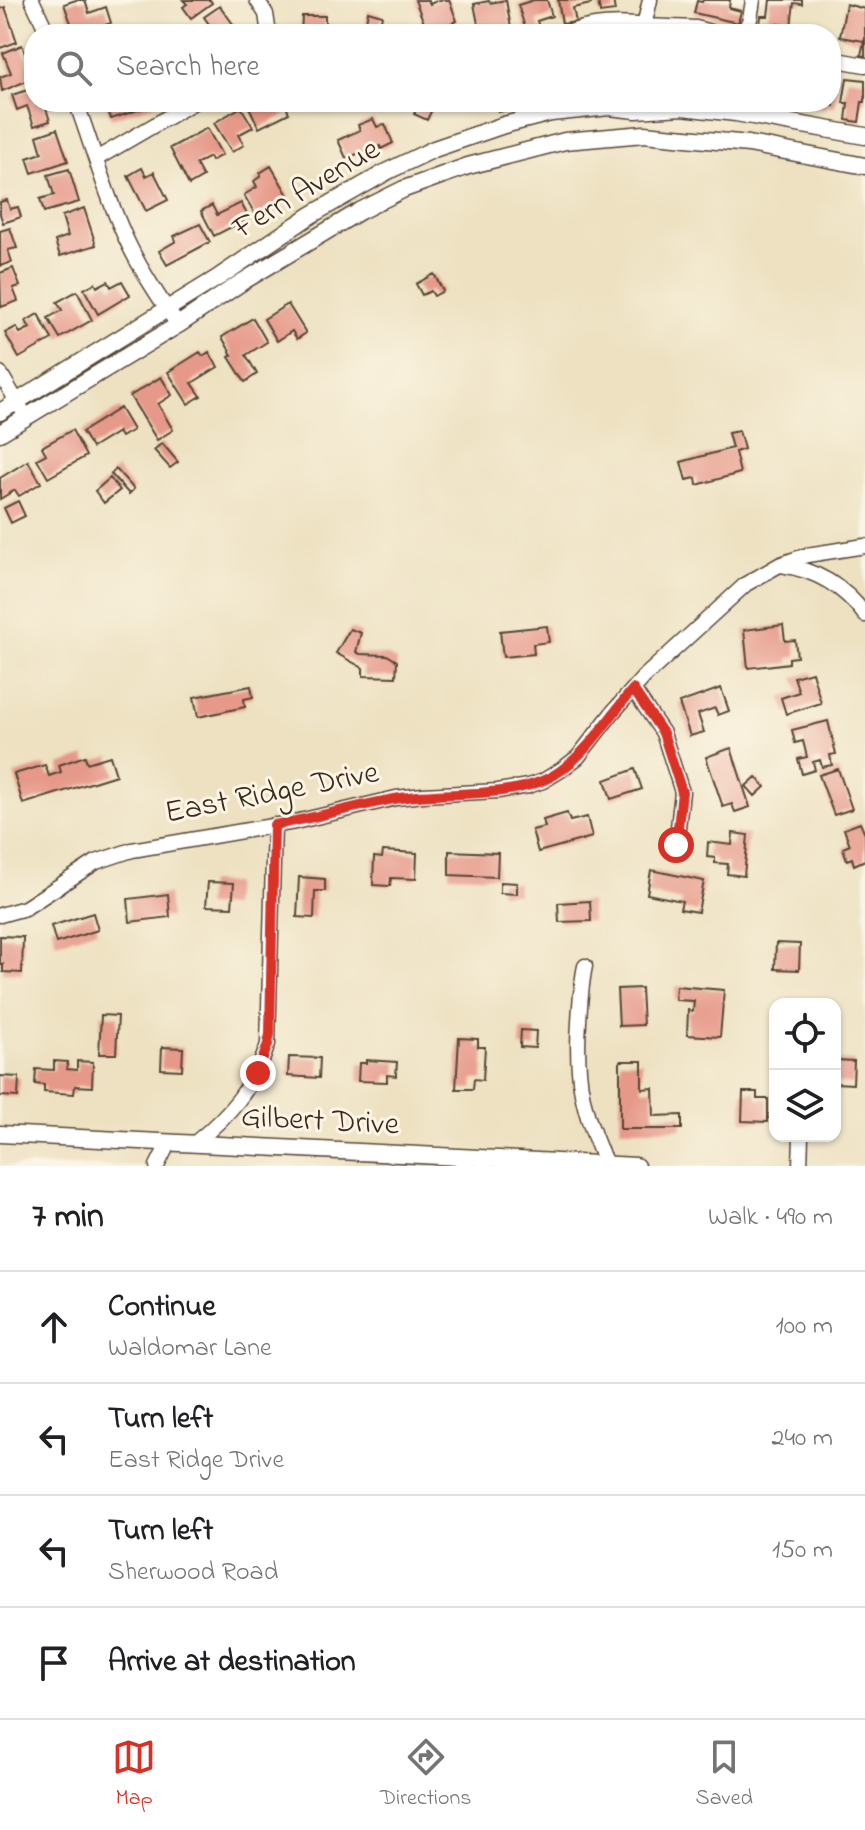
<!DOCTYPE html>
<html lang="en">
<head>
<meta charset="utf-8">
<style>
	body { margin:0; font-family:"Indie Flower",sans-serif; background:#f6f6f6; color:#202124 }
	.controls { position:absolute; right:24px; bottom:24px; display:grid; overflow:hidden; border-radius:16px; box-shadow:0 2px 6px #0004 }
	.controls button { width:72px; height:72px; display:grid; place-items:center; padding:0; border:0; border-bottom:2px solid #e0e0e0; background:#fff; color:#202124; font:40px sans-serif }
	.stop { position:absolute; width:24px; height:24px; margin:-18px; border:6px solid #d93025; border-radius:50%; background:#fff }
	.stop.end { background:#d93025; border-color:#fff; box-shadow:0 2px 8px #0008 }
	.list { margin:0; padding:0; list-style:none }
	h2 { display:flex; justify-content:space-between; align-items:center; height:104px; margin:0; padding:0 32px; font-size:34px }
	h2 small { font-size:26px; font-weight:400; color:#757577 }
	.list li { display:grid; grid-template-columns:52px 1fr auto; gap:24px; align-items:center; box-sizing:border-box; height:112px; padding:0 32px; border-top:2px solid #e0e0e0 }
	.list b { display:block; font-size:30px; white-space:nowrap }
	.list p { margin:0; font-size:26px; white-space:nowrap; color:#757577 }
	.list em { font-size:26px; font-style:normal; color:#757577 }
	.icon { flex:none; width:44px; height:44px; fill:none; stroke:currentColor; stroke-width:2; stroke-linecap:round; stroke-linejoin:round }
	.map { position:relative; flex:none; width:865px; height:1166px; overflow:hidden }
	.search { position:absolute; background:#fff; box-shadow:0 2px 6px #0004; left:24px; right:24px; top:24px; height:88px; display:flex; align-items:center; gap:20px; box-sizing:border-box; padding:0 28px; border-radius:32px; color:#757577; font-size:30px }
	.sheet { height:552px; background:#fff }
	nav { display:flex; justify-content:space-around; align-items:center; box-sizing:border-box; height:112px; border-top:2px solid #e0e0e0; background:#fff; font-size:22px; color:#757577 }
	nav a { display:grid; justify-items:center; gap:4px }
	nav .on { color:#d93025 }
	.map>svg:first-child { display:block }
</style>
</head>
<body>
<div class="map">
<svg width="865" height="1166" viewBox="0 0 865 1166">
	<rect width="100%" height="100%" fill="#fcf5e5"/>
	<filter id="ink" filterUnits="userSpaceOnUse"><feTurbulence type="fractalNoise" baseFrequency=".0125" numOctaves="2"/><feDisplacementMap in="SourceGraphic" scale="16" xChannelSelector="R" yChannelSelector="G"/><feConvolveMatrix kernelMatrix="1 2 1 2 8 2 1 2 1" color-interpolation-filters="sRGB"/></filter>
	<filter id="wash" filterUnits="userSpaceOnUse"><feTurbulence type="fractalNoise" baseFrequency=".006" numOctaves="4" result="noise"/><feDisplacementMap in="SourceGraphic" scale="32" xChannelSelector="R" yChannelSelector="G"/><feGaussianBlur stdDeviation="1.8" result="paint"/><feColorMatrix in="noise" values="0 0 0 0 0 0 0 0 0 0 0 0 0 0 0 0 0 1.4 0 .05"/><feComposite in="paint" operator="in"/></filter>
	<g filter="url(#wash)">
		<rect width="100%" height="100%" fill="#ede1c1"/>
		<g id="blocks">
			<path fill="#e69989" d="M76 0H85L89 13 106 7 111 23 80 34H75L64 4Z
				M183 0H210L212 3 191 18 183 7 187 4Z
				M415 0H428L430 4 439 0H449L457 21 437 29 435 24 426 28Z
				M506 0 511 28 494 31V34H480L474 4 489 1 490 3Z
				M534 0H547L552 16 537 21 541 33 527 34 518 5Z
				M558 0H590L591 4 573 8 576 22 562 24Z
				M598 0H613L615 11 600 13Z
				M703 0H730L729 8 741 11 738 23 694 13 697 1 702 2Z
				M770 0H802V4L794 3 791 26 777 24 776 34 759 33 761 16H768Z
				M846 4 865 9V56L861 55 864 41 840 37Z
				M220 6 238 31 233 34H216L204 17Z
				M5 7 17 42 0 48V9Z
				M368 11 382 15 380 26 366 22Z
				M302 16H325V34H301Z
				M22 45 34 78 2 91 0 77 11 73 3 53Z
				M831 72 839 74 834 106 826 105 825 108 809 105 810 102H831Z
				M847 78 865 80V102H862L859 122 846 120 848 103H843Z
				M34 88V102H44L50 121 34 126 27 106 17 110 12 95Z
				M105 102H159V103L111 119Z
				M259 102H284L289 113 259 128 249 107Z
				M420 102H442L440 108 434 105 427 120 414 114Z
				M475 102H507L509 110 498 112 497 107 489 108 488 104 476 106Z
				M241 107 253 127 238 135 244 145 232 152 214 123Z
				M373 119 377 127 385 124 393 143 381 149 380 146 346 158 338 140 360 130 358 125Z
				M207 128 222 155 211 161 209 157 196 164 203 177 189 185 170 148Z
				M57 129 68 161 32 173 27 158 42 153 37 136Z
				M271 166 289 197 256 216 244 195 257 187 254 181 261 176 260 173Z
				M142 168 146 176 154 172 168 200 146 211 128 176Z
				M69 169 79 202 44 212 40 199 54 195 48 175Z
				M7 200 10 209 18 207 21 217 3 223 0 214V202Z
				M241 203 249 218 214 236 201 211 212 205 217 215Z
				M84 208 96 245 60 256 55 241 68 236 62 216Z
				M200 224 210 242 167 265 159 251 176 241 174 236Z
				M10 228 17 248 8 250 12 262 0 266V231Z
				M13 268 20 286 13 288 18 301 1 307 0 273Z
				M434 274 443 291 434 296 431 291 422 295 416 284Z
				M108 281 111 287 122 281 130 295 98 314 84 289 95 283 97 287Z
				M77 291 92 320 60 338 48 318 62 310 57 302Z
				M288 304 306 333 297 339 292 331 277 341 264 319Z
				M38 314 52 339 19 358 5 333 16 327 20 333 30 328 26 321Z
				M253 318 267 342 246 355 257 374 245 382 229 357 232 355 222 337Z
				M200 352 203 356 209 352 218 367 192 383 201 396 188 404 168 372Z
				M161 377 172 395 158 404 173 430 157 440 130 396Z
				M120 408 133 430 121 437 118 432 92 448 82 432Z
				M72 430 86 456 48 478 37 459 46 454 42 447Z
				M739 431 744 449 735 452 740 473 697 485 696 478 686 480 681 462 732 448 728 433Z
				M162 443 178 462 170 468 154 450Z
				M28 461 41 483 19 496 15 490 0 499V478Z
				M116 469 134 489 129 494 111 474Z
				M110 478 120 490 104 503 95 491Z
				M18 501 25 516 11 523 4 508Z
				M783 625 785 641 795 640 797 657 789 658V663L748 668 744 630Z
				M547 626 549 642 533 644 534 654 503 657 500 631Z
				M350 629 361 633 356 652 360 654 387 655 397 661 396 677 363 676V668L336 653Z
				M812 672 821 703 786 714 781 698 799 692 794 677Z
				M251 686 253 697 244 699 245 707 198 717 194 697Z
				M721 688 729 711 718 715 715 708 698 714 704 732 690 736 679 703Z
				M828 721 836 754 830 755 832 765 822 767 820 760 813 762 815 770 802 774 798 759 807 757 803 741 795 743 792 730Z
				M731 748 750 807 735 812 732 804 723 807 706 757Z
				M85 756 87 763 110 756 116 775 23 804 14 774 45 765 49 776 61 772 59 765Z
				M635 769 642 789 611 799 605 780Z
				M838 769 852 809 834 815 819 775Z
				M756 777 765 787 755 796 746 786Z
				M567 813 570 821 587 817 592 837 538 852 532 830 545 827 543 820Z
				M860 823 865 834V860L854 865 852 858 847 860 843 848 850 845 844 829Z
				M733 833 748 835 744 876 727 874 728 864 715 863V858L707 857 708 842 732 845Z
				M383 851 417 853 416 879 391 878 390 886 373 885 374 857 382 858Z
				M449 851 498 853 497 877 449 875Z
				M651 870 704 881 698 912 680 909 682 901 647 894Z
				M299 877 325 879V891H315L314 918 297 917Z
				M208 882 234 883 232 907 206 906Z
				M500 882 517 883V894L500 893Z
				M168 894 170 917 130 922 128 899Z
				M590 901 591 921 559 922 558 903Z
				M93 913 98 930 56 943 51 926Z
				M0 936 23 937 22 973 3 972V964H0Z
				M776 943 800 944 799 970 775 969Z
				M676 986 724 990 720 1037 687 1035 688 1010 693 1011 694 1001 675 1000Z
				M641 988 643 1025 619 1026 617 989Z
				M101 1015 118 1016 116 1054H99Z
				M521 1030 536 1031 535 1048 520 1047Z
				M459 1038 478 1039V1047H485L483 1080 474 1079 473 1089H456Z
				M162 1047 183 1048 182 1070 161 1069Z
				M289 1057 320 1058 319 1078 288 1076Z
				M366 1060 397 1062 396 1076 387 1075V1082L358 1081 359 1063H366Z
				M835 1060 854 1061 853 1084 835 1083Z
				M54 1061 67 1062V1069L77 1070V1061L93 1062 92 1087 75 1086 74 1094 44 1092V1085L35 1084 36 1069 54 1070Z
				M620 1061H642V1089L653 1088 654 1116 682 1115V1129H620Z
				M0 1076 19 1077 18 1097 0 1096Z
				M743 1092H757V1099H768V1122L742 1121Z"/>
		</g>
	</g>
	<g filter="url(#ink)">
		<use href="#blocks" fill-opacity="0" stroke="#564536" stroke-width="2"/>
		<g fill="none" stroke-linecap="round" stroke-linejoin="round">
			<defs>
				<path id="minor" d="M32 0 48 34
					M257 0 266 14 269 34
					M644 26 696 28 717 34
					M565 34C592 23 619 23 649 26L654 34
					M639 34 644 26 650 0
					M743 34 750 19 753 0
					M831 59 865 65
					M76 102C93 148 106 197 127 241 141 271 159 298 178 325
					M96 159 194 102
					M0 373 22 410
					M781 565C816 570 844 586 865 615
					M633 689 663 733 682 792 676 845
					M0 915 25 908 96 862 132 850 295 822 396 798 423 795 498 791 528 786 543 781 561 770 578 757 613 712 644 677 746 584 781 564 807 555 865 546
					M585 966C581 985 580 1003 579 1022 575 1079 583 1114 607 1166
					M195 1143C228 1116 255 1086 268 1044L274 825
					M157 1166 169 1142
					M800 1166 801 1136"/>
				<path id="tertiary" d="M0 412 219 277 311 215 388 171 434 149 504 125 551 113 609 107 636 110 682 107 736 113 865 136
					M0 433 178 325 242 282 360 211 404 189 468 166 565 141 644 134 749 144 865 166
					M0 1134 636 1166"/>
			</defs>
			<use href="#minor" stroke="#564536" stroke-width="17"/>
			<use href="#tertiary" stroke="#564536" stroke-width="19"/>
			<use href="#minor" stroke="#fff" stroke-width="14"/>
			<use href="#tertiary" stroke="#fff" stroke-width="16"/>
		</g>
	</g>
	<g fill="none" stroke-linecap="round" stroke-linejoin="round" filter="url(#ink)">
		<path stroke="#d93025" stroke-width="10" d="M258 1073 268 1044 270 1034 274 825C317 818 358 805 400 798 450 790 518 801 560 771 590 750 610 716 633 689L663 733 682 792 676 845"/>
	</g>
	<g text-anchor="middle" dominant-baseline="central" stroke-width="6" stroke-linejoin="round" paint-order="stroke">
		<g font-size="32" fill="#3b2a1e" stroke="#fcf5e5">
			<text transform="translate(307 190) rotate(-31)">Fern Avenue</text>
			<text transform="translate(272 794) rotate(-11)">East Ridge Drive</text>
			<text transform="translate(320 1122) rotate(3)">Gilbert Drive</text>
		</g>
	</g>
</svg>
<div class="controls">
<button><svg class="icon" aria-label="locate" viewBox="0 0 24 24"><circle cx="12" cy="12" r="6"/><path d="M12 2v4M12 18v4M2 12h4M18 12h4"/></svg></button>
<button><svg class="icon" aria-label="layers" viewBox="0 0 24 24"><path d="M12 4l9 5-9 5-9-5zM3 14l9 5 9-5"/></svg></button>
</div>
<div class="stop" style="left:676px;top:845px"></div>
<div class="stop end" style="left:258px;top:1073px"></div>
<div class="search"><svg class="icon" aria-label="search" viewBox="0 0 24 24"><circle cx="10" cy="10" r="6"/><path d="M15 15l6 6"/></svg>Search here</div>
</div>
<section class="sheet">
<h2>7 min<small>Walk · 490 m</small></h2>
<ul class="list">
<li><svg class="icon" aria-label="ahead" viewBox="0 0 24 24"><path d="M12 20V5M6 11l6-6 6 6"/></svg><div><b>Continue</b><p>Waldomar Lane</p></div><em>100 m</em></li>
<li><svg class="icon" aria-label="left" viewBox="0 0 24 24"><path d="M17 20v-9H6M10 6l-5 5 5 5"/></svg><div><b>Turn left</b><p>East Ridge Drive</p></div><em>240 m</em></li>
<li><svg class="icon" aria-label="left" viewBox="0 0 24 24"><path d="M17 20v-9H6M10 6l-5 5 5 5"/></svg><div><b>Turn left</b><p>Sherwood Road</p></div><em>150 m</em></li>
<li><svg class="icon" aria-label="arrive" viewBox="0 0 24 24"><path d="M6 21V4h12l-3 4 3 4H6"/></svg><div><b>Arrive at destination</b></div></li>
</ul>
</section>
<nav>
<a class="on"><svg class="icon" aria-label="map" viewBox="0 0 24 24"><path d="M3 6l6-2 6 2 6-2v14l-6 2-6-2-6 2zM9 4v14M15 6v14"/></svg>Map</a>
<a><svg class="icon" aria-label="directions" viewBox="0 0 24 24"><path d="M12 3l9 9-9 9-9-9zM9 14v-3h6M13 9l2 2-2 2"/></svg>Directions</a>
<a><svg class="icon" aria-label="saved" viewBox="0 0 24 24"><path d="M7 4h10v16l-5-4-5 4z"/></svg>Saved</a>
</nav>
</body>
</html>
